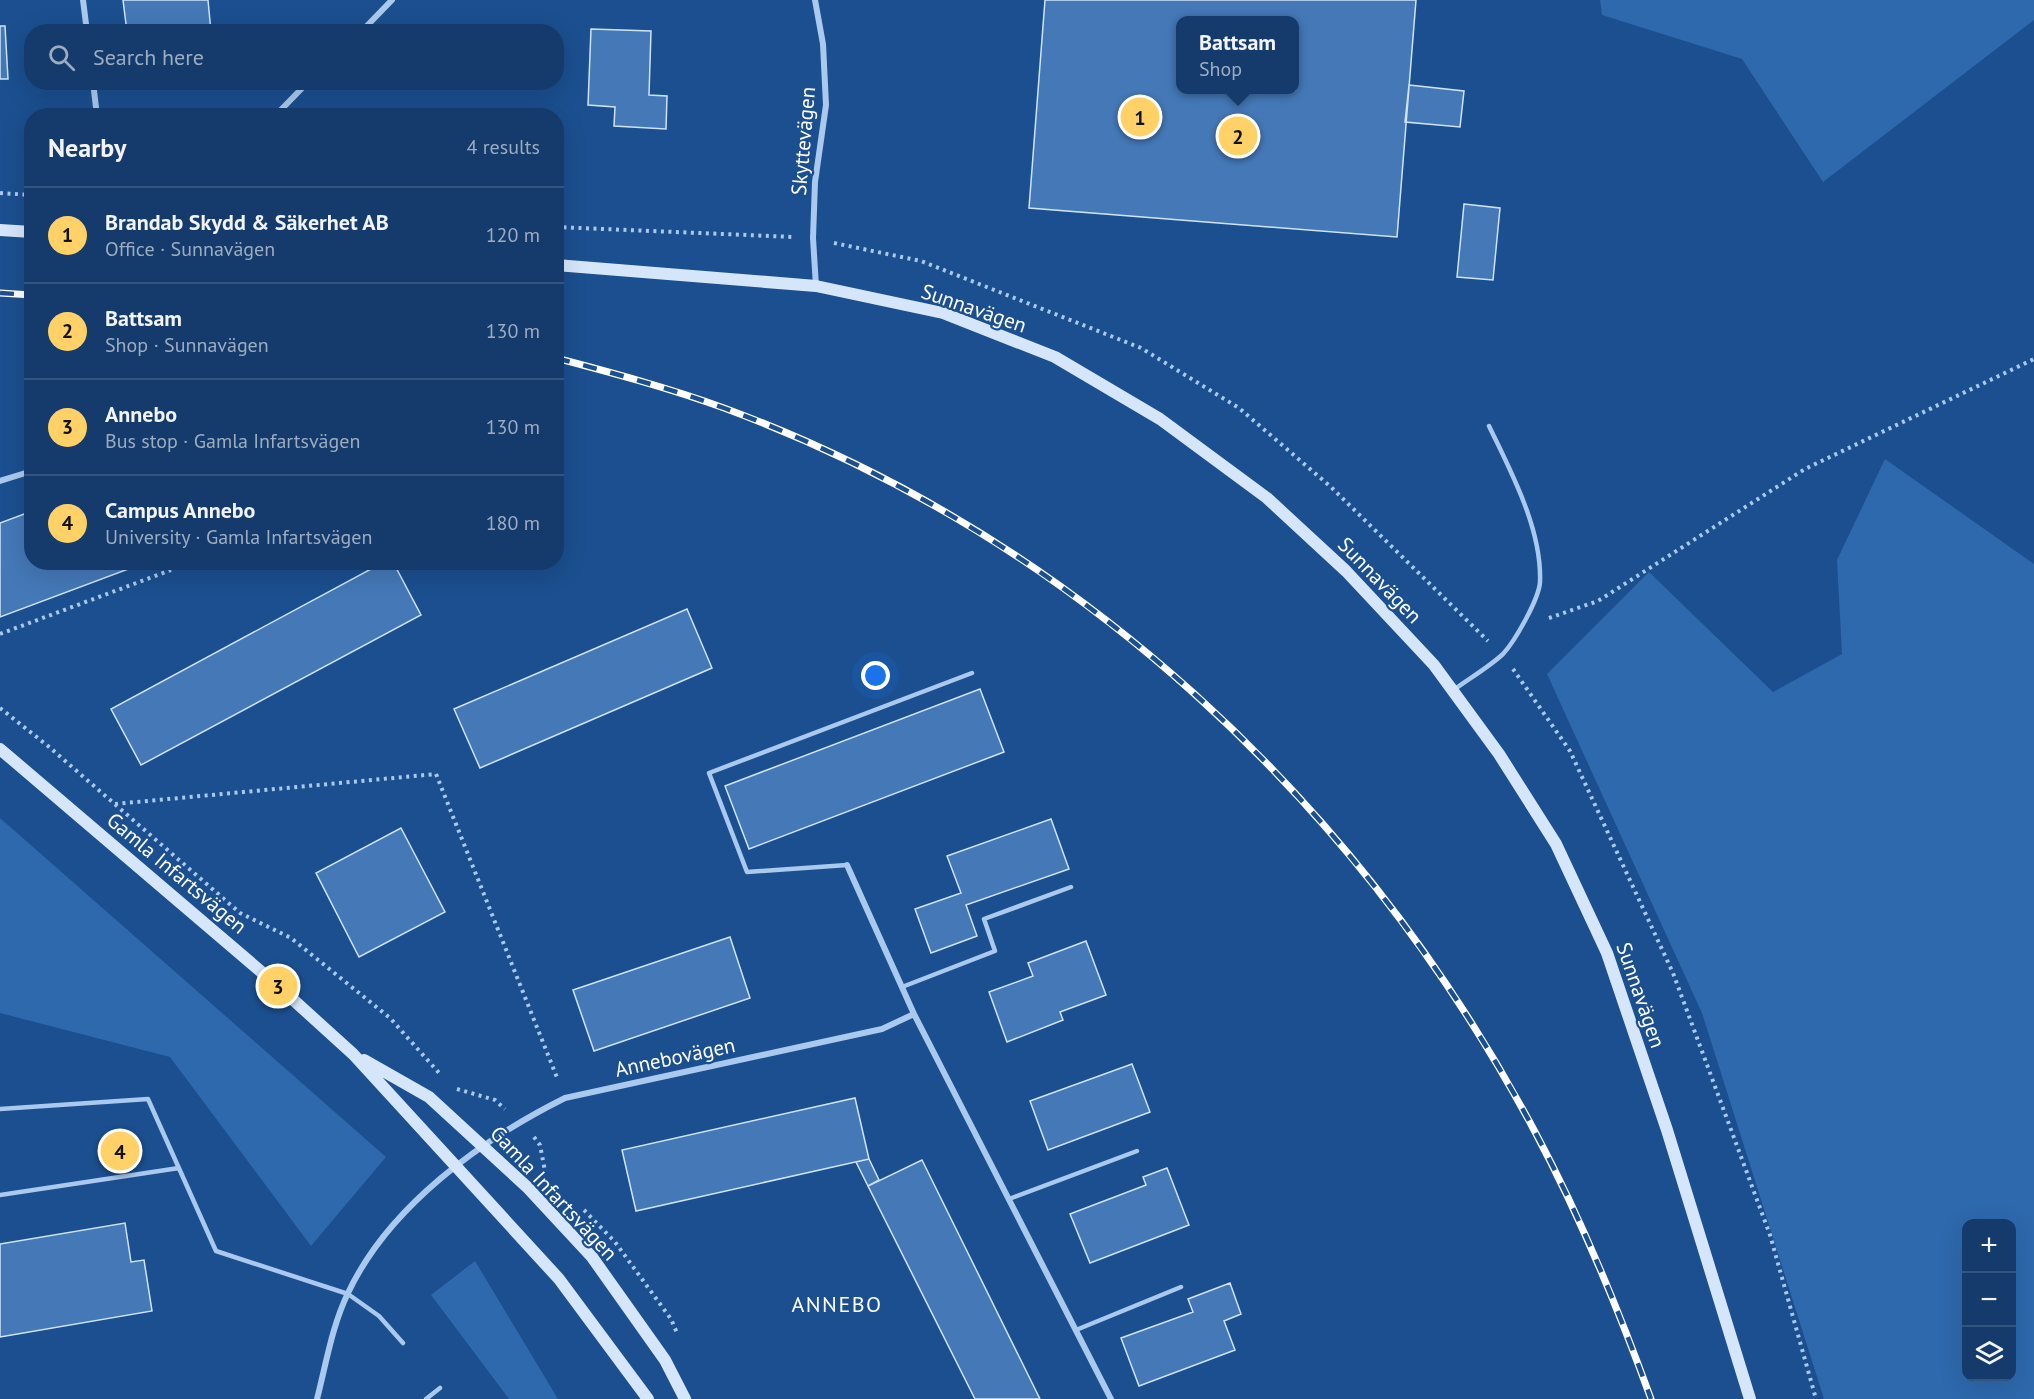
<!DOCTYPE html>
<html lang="en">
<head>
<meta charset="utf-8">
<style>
	body { margin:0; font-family:"PT Sans",sans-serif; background:#1d4271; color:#f1f3f6 }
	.controls { position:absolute; right:18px; bottom:18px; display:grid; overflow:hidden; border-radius:12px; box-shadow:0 6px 24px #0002 }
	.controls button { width:54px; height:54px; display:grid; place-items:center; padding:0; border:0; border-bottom:2px solid #33557e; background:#143b6b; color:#f1f3f6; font:30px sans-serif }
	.you { position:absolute; left:876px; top:676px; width:21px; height:21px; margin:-15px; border:4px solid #fff; border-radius:50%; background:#1a73e8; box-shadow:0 0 0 9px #1a73e833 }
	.badge { display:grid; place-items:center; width:39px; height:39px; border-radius:50%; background:#ffd166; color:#111; font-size:20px; font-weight:700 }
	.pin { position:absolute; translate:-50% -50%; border:3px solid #fff; box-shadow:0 2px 6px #0006 }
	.popup { position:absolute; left:1176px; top:16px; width:123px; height:78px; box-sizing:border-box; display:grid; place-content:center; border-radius:12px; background:#143b6b; filter:drop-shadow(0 2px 4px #0005); font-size:20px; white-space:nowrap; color:#9dadc1 }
	.popup b { font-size:22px; color:#f1f3f6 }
	.popup::after { content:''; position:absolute; left:50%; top:100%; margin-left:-12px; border:12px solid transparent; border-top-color:#143b6b }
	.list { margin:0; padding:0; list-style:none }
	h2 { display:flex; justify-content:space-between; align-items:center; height:78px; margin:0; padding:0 24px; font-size:26px }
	h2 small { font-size:20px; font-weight:400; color:#9dadc1 }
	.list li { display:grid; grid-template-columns:39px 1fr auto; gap:18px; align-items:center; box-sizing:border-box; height:96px; padding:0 24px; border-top:2px solid #33557e }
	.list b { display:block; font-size:22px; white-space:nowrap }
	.list p { margin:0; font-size:20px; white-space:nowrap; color:#9dadc1 }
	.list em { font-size:20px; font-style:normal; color:#9dadc1 }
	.icon { flex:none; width:33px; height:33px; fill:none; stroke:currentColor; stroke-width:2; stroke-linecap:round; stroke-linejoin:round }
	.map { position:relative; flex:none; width:2034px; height:1399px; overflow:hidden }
	.search { position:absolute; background:#143b6b; box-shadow:0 6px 24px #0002; left:24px; top:24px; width:540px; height:66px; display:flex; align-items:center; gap:15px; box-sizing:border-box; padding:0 21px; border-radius:24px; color:#9dadc1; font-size:22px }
	.panel { position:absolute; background:#143b6b; box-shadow:0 6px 24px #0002; left:24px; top:108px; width:540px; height:462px; border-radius:24px }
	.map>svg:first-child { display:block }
</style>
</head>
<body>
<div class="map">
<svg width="2034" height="1399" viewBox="0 0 2034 1399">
	<rect width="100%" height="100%" fill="#1b4f8f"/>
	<path fill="#2e69ad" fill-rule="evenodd" d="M1600 0H2034V20L1823 182 1742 59 1602 15Z
		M1885 459 2034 564V1399H1824L1702 1013 1547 674 1649 572 1773 692 1842 654 1837 560ZM1966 1224H2012V1376H1966Z
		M0 818 386 1157 311 1246 170 1057 0 1013Z
		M475 1261 558 1399H509L431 1295Z"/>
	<path fill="#4478b7" stroke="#cfe3fa" stroke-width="1.5" fill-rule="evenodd" d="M123 0H208L211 32H127Z
		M1045 0H1416L1397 237 1029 208ZM1181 21H1295V90H1181Z
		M0 26H5L8 79H0Z
		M461 28 525 30V32H461Z
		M591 29 651 31 649 95 667 96 666 129 614 126 615 107 588 105Z
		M1409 85 1464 91 1460 127 1405 122Z
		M1464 204 1500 208 1493 280 1457 277Z
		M32 511V562H147L0 617V523Z
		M384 562H393L421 615 141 765 111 709Z
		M687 609 712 668 480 768 454 709Z
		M980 689 1004 752 749 849 725 786Z
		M1051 819 1069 869 966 905 977 936 931 953 915 909 961 893 947 856Z
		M401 828 445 912 359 957 316 873Z
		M730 937 750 998 594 1051 573 990Z
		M1086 941 1106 995 1060 1012 1063 1020 1007 1042 989 992 1033 976 1028 963Z
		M1132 1064 1150 1112 1048 1150 1030 1101Z
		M855 1098 869 1159 636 1211 622 1150Z
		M869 1159 879 1180 868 1186 856 1162Z
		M922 1160 1040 1399H975L868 1186Z
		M1167 1168 1189 1225 1090 1263 1070 1214 1146 1185 1143 1177Z
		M125 1223 131 1262 144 1260 152 1311 0 1337V1244Z
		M1230 1283 1241 1314 1224 1321 1235 1350 1139 1386 1121 1338 1193 1312 1188 1299Z"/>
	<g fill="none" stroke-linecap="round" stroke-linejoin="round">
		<path stroke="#a9c9ee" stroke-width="4" stroke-dasharray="3 4.5" stroke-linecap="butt" d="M0 193 32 195
			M556 227 794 237
			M834 243 921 261 1141 348 1239 408 1331 487 1488 641
			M1549 618 1598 601 1805 469 2034 359
			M0 634 171 570
			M1513 669 1570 751 1673 973 1770 1235 1816 1399
			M0 708 48 746 240 913 291 938 390 1018 440 1074
			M115 804 436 774 558 1080
			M457 1089 495 1100 505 1109
			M534 1137 540 1145 545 1171
			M584 1210 615 1242 671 1319 677 1333"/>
		<path stroke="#a9c9ee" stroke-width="4.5" d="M1455 689C1470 678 1489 667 1503 654 1515 641 1539 599 1540 582 1542 529 1511 472 1489 426
			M847 865 747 872 709 773 972 673
			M902 987 995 951 984 919 1071 887
			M0 1109 148 1099 216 1251 348 1294 379 1316 403 1343
			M0 1195 179 1168
			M1009 1199 1137 1151
			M1076 1330 1181 1287
			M426 1399 440 1388"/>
		<path stroke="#a9c9ee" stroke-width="6" d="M83 0 87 32
			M815 0 823 44 826 105 815 182 813 238 816 286
			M361 32 392 0
			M93 82 97 116
			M275 116 308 82
			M0 481 32 471
			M847 865 914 1014 1111 1399
			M317 1399C326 1364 332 1326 348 1293 389 1206 481 1140 565 1098L882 1029 914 1014"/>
		<path stroke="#d6e6fa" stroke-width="12" d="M0 230 32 232
			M556 265 816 286 943 313 1055 357 1160 419 1267 498 1346 571 1434 665 1499 754 1556 844 1607 953 1667 1130 1750 1399
			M0 749 278 986 353 1054 559 1279 648 1399
			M364 1060 429 1097 527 1187 592 1257 665 1360 685 1399"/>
		<defs>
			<path id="rail" d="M0 293 32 295
				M556 358C613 373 669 388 724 408 1076 538 1358 801 1534 1130 1580 1216 1618 1308 1651 1399"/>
		</defs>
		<use href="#rail" stroke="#fff" stroke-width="7"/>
		<use href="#rail" stroke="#1b4f8f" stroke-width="4.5" stroke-dasharray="14" stroke-linecap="butt"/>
	</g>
	<g text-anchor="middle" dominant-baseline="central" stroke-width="4.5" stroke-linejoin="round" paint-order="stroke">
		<g font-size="21" fill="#fff" stroke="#1b4f8f">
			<text transform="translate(803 141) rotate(-85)">Skyttevägen</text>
			<text transform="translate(974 308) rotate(19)">Sunnavägen</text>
			<text transform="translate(1380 580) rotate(46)">Sunnavägen</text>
			<text transform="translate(177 873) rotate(40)">Gamla Infartsvägen</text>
			<text transform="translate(1641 995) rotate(71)">Sunnavägen</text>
			<text transform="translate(675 1057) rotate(-12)">Annebovägen</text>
			<text transform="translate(554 1193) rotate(47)">Gamla Infartsvägen</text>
		</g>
		<g font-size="22" letter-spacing="1.5" fill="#fff" stroke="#1b4f8f">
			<text x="837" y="1304">ANNEBO</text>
		</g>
	</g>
</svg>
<div class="controls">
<button>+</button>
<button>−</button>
<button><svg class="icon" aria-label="layers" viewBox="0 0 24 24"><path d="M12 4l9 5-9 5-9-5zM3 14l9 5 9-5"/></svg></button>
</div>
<div class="you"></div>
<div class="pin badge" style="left:1140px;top:117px">1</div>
<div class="pin badge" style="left:1238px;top:136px">2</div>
<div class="popup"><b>Battsam</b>Shop</div>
<div class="pin badge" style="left:278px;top:986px">3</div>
<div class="pin badge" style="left:120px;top:1151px">4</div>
<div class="search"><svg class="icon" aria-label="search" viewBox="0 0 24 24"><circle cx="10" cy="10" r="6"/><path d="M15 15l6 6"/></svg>Search here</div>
<section class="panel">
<h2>Nearby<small>4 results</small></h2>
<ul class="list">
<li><span class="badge">1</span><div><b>Brandab Skydd &amp; Säkerhet AB</b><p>Office · Sunnavägen</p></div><em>120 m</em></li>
<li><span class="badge">2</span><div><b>Battsam</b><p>Shop · Sunnavägen</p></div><em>130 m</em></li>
<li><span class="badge">3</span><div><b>Annebo</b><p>Bus stop · Gamla Infartsvägen</p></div><em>130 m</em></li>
<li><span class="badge">4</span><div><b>Campus Annebo</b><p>University · Gamla Infartsvägen</p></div><em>180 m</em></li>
</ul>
</section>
</div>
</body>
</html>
